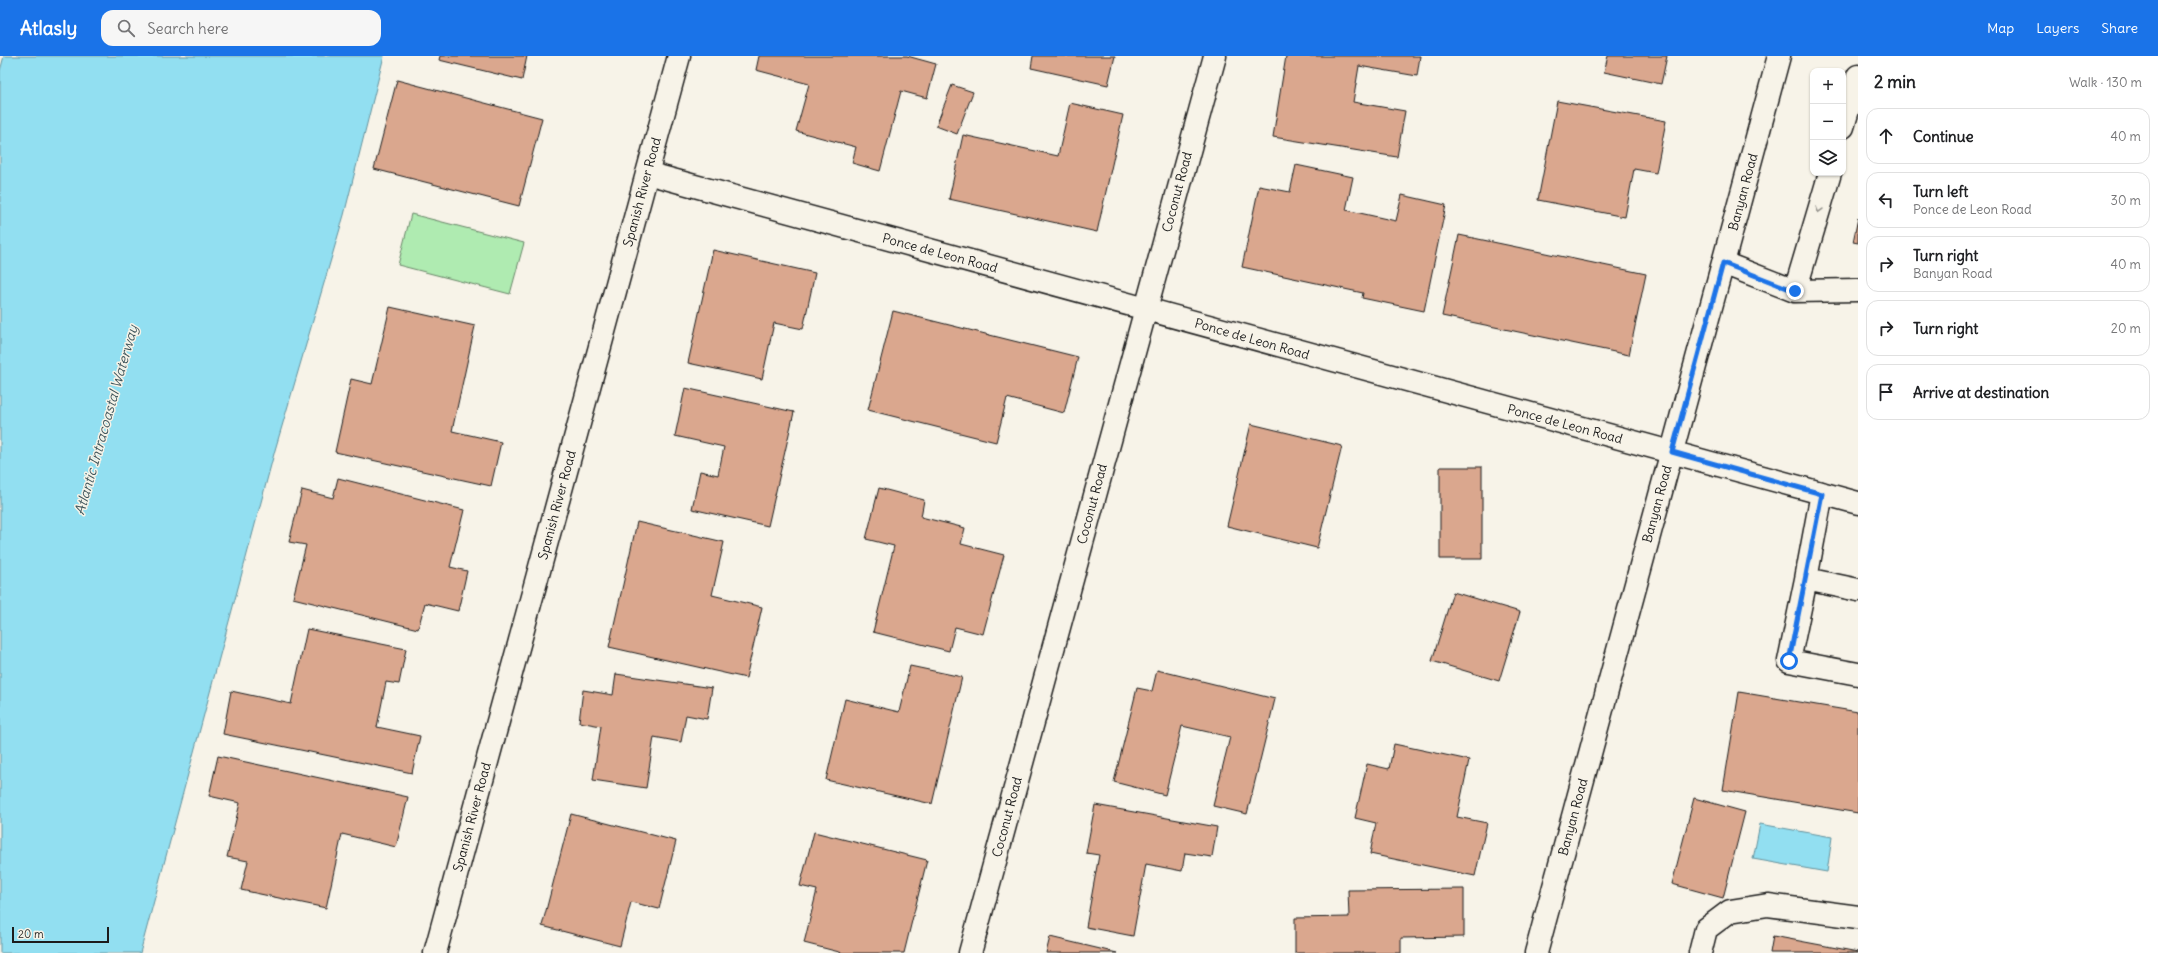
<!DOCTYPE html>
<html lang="en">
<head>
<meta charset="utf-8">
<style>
	body { margin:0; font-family:Delius,sans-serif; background:#f6f6f6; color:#202124 }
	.controls { position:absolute; right:12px; top:12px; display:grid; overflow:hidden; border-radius:8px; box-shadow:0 1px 3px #0004 }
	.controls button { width:36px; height:36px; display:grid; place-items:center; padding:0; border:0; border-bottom:1px solid #e0e0e0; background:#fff; color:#202124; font:20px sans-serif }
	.scale { position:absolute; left:12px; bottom:10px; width:97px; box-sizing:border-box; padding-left:4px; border:2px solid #1c1c1c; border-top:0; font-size:11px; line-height:14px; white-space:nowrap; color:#1c1c1c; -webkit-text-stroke:3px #f7f3e8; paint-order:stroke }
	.stop { position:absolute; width:12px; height:12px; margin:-9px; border:3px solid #1a73e8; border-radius:50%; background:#fff }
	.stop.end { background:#1a73e8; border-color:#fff; box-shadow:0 1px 4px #0008 }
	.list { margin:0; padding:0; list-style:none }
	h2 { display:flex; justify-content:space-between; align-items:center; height:52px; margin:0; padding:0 16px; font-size:17px }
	h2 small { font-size:13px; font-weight:400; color:#757577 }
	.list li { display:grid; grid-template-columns:26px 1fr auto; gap:12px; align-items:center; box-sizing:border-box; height:56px; margin:0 8px 8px; padding:0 8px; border:1px solid #e0e0e0; border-radius:12px }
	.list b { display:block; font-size:15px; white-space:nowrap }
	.list p { margin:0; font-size:13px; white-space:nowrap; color:#757577 }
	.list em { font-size:13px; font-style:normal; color:#757577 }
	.icon { flex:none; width:22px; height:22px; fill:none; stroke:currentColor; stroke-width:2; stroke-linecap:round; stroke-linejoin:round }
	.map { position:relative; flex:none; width:1858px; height:897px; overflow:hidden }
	header { display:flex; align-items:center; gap:24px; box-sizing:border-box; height:56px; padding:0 20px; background:#1a73e8; color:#fff }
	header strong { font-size:19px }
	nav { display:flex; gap:22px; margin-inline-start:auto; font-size:14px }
	.search { width:280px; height:36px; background:#f6f6f6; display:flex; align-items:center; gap:10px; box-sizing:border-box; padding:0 14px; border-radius:12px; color:#757577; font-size:15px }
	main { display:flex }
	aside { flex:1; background:#fff }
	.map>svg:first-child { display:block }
</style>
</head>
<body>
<header>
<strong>Atlasly</strong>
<div class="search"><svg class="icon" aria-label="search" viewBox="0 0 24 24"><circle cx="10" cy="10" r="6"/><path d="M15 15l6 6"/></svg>Search here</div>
<nav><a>Map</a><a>Layers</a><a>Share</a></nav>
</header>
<main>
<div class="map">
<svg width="1858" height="897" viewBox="0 0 1858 897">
	<rect width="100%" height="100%" fill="#f7f3e8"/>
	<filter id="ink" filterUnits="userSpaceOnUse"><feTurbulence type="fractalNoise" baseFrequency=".025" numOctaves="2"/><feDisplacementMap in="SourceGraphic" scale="8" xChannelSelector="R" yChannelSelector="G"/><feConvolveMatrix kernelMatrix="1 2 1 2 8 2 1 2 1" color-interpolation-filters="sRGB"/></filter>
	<g filter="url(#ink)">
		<path fill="#afebb1" stroke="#668466" d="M411 158 524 187 510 238 398 209Z"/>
		<path fill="#92dff1" stroke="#63919c" d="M4 0H384L344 159 275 394 140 897H0V15Z
			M1760 768 1832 781 1827 816 1753 803Z"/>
		<path fill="#daa78e" stroke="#1c1c1c" d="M440 0H527L522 24 439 4Z
			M759 0H907L936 8 927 42 901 35 880 115 852 107 856 91 796 75 809 28 756 14Z
			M1033 0H1115L1108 29 1031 12Z
			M1286 0H1420L1417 20 1359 10 1353 46 1405 55 1397 101 1273 81Z
			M1608 0H1667L1661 28 1604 16Z
			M397 24 542 62 519 150 374 113Z
			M952 29 973 36 957 78 936 70Z
			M1557 45 1666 65 1656 117 1634 113 1625 161 1538 144Z
			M1070 47 1123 59 1097 176 949 143 963 79 1058 100Z
			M1296 109 1353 121 1346 154 1396 165 1402 139 1446 149 1424 255 1362 242 1363 237 1242 211 1259 130 1290 136Z
			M1858 162V187L1853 186Z
			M1459 179 1646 218 1629 299 1442 260Z
			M713 194 815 217 803 273 774 267 762 323 688 307Z
			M390 251 475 270 452 375 501 386 491 430 335 396 351 323 372 328Z
			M893 255 1078 301 1064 357 1007 342 996 386 868 354Z
			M685 332 794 356 768 470 692 453 700 415 718 419 724 391 675 380Z
			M1251 368 1342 390 1317 492 1227 470Z
			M1440 411H1482V503H1440Z
			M338 422 464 454 450 511 467 515 458 555 425 547 418 573 293 542 306 489 289 486 302 434 333 442Z
			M879 432 924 444 921 461 965 472 961 488 1004 499 983 578 955 571 949 595 873 576 894 490 866 483Z
			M637 466 724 486 712 539 762 551 746 622 609 591Z
			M1453 536 1520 556 1499 625 1432 605Z
			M307 573 406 593 399 628 386 626 377 671 420 680 412 717 223 678 231 635 291 648Z
			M910 610 962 621 932 748 826 724 845 643 899 656Z
			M1157 614 1275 643 1247 758 1213 750 1230 681 1182 670 1165 739 1114 726 1137 632 1152 635Z
			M616 618 712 632 707 663 686 659 681 686 654 681 646 732 593 724 601 670 579 666 583 634 613 639Z
			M1739 636 1858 656V757L1723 734Z
			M1394 688 1469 704 1457 761 1487 767 1475 820 1370 798 1376 767 1355 762 1367 708 1389 713Z
			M218 700 408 741 396 791 342 778 326 852 241 834 248 805 227 801 240 747 209 740Z
			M1694 742 1745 756 1723 842 1672 828Z
			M1095 749 1217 771 1212 801 1185 797 1182 815 1146 808 1133 880 1086 871 1099 799 1086 797Z
			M571 758 676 785 659 853 631 846 620 890 542 870Z
			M814 776 927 804 904 897H843L804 887 817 834 800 830Z
			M1464 833V881L1401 882V897H1295V862L1349 861 1348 834Z
			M1773 880 1858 896V897H1770Z
			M1050 881 1117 897H1046Z"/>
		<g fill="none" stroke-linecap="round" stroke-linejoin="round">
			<defs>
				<path id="minor" d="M1843 71 1858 20
					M647 117 1858 447
					M1723 207 1795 235 1858 234
					M1795 235 1830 117
					M1806 523 1822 437
					M1858 534 1806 523 1789 605 1858 618
					M435 897 679 0
					M970 897 1215 0
					M1536 897 1779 0
					M1700 897 1706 873 1730 855 1768 849 1858 861"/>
			</defs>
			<use href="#minor" stroke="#1c1c1c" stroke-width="25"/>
			<use href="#minor" stroke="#f7f3e8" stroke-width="22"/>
		</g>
		<defs><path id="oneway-chevron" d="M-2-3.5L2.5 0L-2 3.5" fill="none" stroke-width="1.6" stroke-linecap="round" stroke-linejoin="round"/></defs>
		<use stroke="#94928c" href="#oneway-chevron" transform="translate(1819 154) rotate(106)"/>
	</g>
	<g fill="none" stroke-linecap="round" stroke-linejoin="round" filter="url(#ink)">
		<path stroke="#1a73e8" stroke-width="5" d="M1789 605 1822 438 1672 396 1723 207 1795 235"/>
	</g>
	<g text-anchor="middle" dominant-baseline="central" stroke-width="3" stroke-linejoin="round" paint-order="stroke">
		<g font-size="13" fill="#1c1c1c" stroke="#f7f3e8">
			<text transform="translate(642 136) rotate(-75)">Spanish River Road</text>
			<text transform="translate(1177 136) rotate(-75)">Coconut Road</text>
			<text transform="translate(1743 136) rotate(-75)">Banyan Road</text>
			<text transform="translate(940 197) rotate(15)">Ponce de Leon Road</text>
			<text transform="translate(1252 283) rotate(16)">Ponce de Leon Road</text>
			<text transform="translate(1565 368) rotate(15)">Ponce de Leon Road</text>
			<text transform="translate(1092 448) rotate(-75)">Coconut Road</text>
			<text transform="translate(1657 448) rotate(-75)">Banyan Road</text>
			<text transform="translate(557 449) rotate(-75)">Spanish River Road</text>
			<text transform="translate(472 761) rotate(-75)">Spanish River Road</text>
			<text transform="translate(1007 761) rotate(-75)">Coconut Road</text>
			<text transform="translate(1573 761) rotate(-75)">Banyan Road</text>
		</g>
		<g font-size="14" font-style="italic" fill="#3f565c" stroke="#f7f3e8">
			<text transform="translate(106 364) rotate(-74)">Atlantic Intracoastal Waterway</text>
		</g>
	</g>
</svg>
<div class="controls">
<button>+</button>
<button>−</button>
<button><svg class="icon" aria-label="layers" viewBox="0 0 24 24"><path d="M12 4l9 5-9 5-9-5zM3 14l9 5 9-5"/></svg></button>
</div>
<div class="scale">20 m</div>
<div class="stop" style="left:1789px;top:605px"></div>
<div class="stop end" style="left:1795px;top:235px"></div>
</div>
<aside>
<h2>2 min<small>Walk · 130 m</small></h2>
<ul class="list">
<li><svg class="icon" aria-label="ahead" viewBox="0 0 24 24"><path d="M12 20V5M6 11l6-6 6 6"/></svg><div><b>Continue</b></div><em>40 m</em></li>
<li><svg class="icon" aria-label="left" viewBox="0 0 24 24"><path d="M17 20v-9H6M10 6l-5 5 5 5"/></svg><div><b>Turn left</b><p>Ponce de Leon Road</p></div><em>30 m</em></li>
<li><svg class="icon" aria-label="right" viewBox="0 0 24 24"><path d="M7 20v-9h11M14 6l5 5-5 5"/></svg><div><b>Turn right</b><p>Banyan Road</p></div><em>40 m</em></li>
<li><svg class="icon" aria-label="right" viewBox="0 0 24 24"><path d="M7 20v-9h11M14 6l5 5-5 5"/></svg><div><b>Turn right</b></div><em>20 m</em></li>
<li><svg class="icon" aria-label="arrive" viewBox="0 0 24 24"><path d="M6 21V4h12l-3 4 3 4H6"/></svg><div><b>Arrive at destination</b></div></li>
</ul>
</aside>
</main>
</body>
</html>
